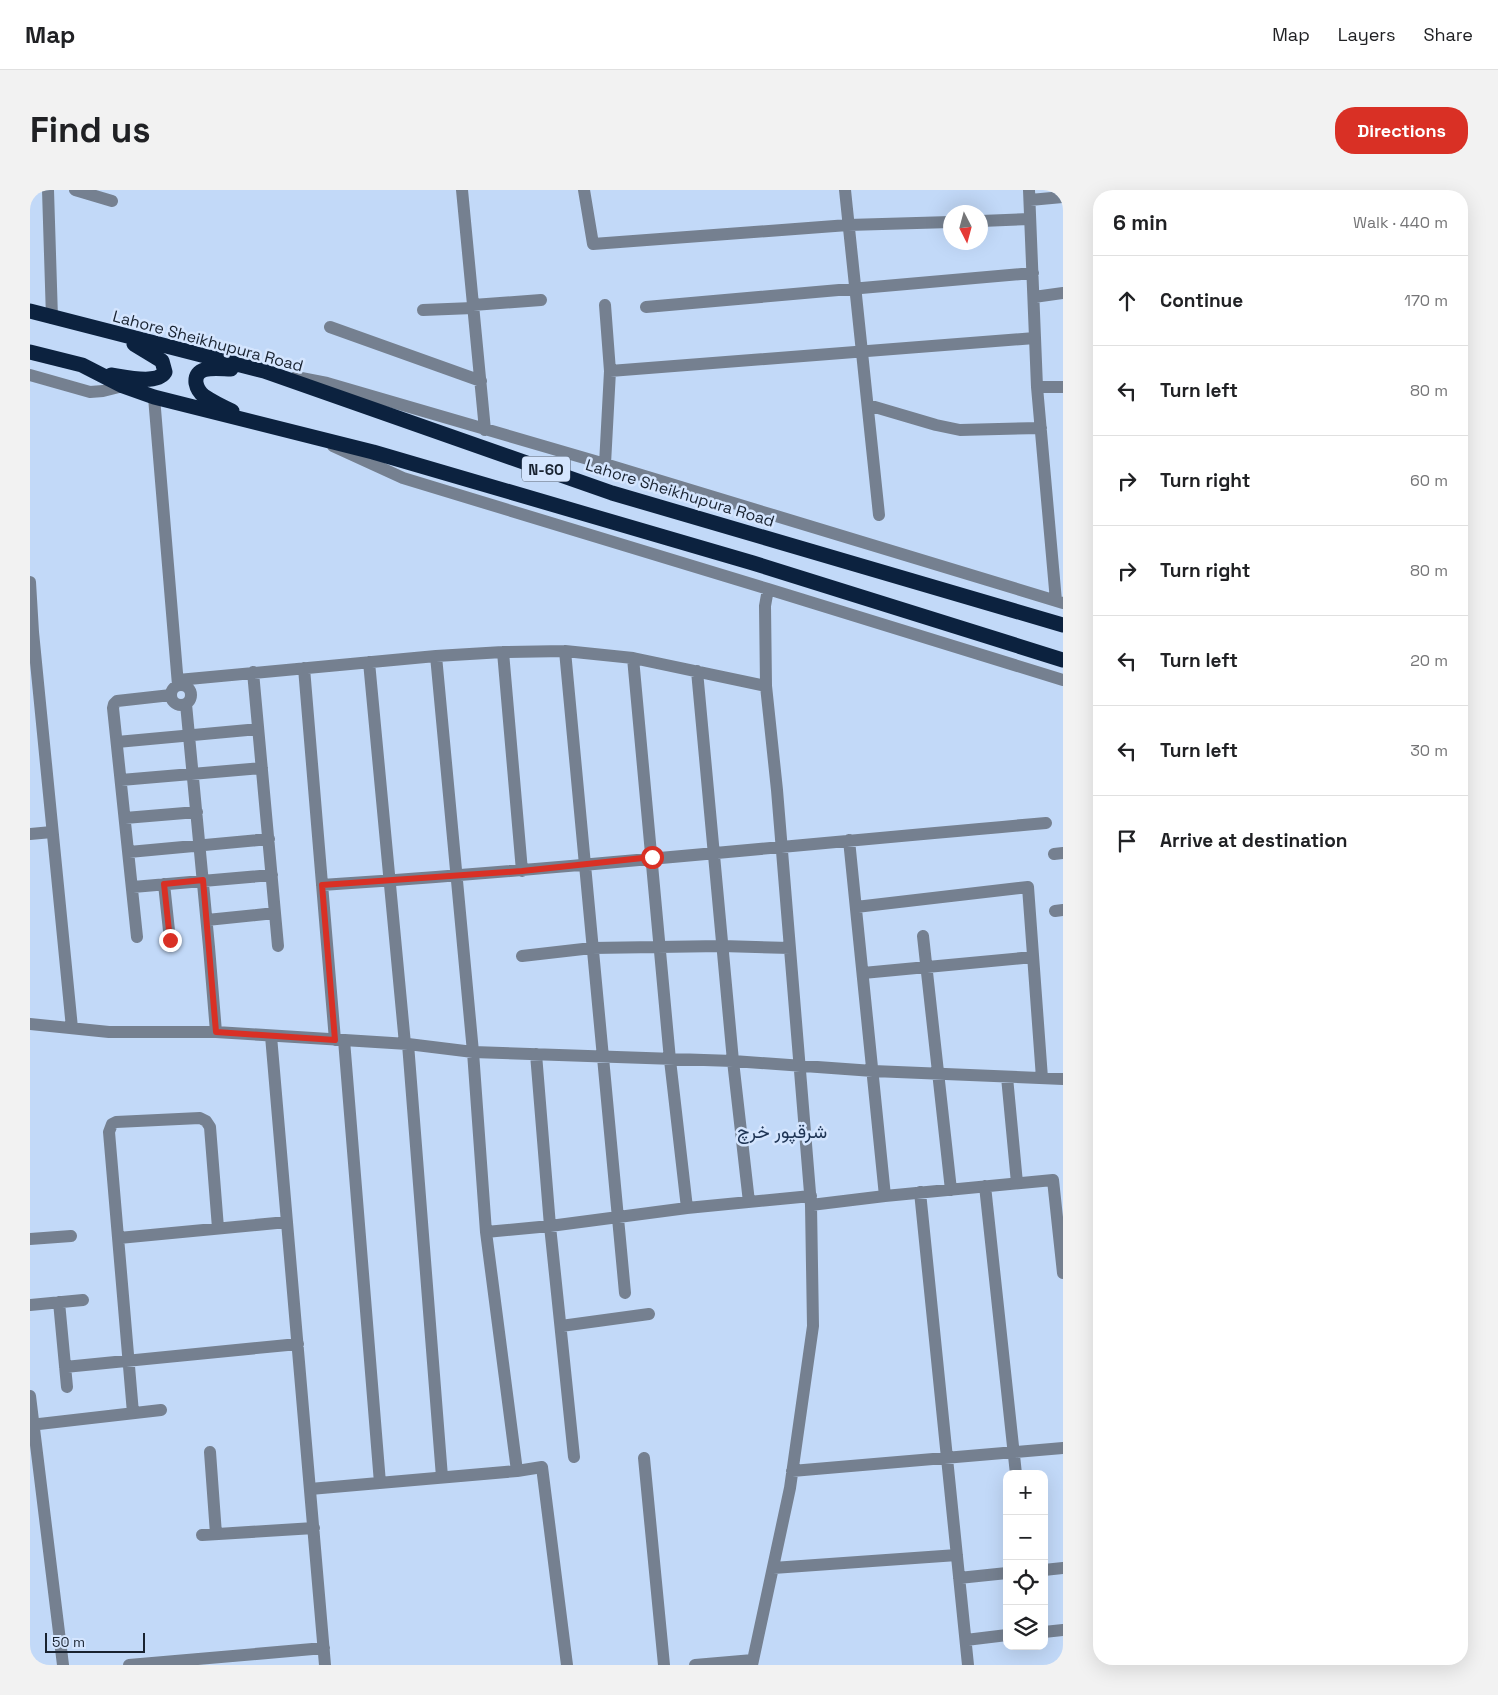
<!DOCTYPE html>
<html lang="en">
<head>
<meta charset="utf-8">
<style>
	body { margin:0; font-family:"Space Grotesk",Vazirmatn,sans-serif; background:#f2f2f2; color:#202124 }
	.controls { position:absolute; right:15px; bottom:15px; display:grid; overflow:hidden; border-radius:10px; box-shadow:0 5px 20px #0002 }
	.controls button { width:45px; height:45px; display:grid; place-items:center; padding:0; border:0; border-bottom:1px solid #e0e0e0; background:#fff; color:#202124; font:25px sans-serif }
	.compass { position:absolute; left:913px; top:15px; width:45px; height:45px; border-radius:50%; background:#fff; box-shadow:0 5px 20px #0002; rotate:174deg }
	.scale { position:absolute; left:15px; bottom:12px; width:100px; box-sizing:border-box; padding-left:5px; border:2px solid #182230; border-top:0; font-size:14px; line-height:18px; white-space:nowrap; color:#182230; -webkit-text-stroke:4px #d4e5fe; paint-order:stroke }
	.stop { position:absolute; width:15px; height:15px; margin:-11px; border:4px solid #d93025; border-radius:50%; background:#fff }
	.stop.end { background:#d93025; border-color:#fff; box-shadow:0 1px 5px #0008 }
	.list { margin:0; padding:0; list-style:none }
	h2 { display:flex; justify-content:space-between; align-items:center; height:65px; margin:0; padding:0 20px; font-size:21px }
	h2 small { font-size:16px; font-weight:400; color:#757577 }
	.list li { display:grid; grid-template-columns:32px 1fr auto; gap:15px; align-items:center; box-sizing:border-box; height:90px; padding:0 20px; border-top:1px solid #e0e0e0 }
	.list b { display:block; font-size:19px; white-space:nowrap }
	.list em { font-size:16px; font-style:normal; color:#757577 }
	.icon { flex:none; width:28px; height:28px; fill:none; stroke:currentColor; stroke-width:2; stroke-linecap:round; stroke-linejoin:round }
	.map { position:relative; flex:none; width:1033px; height:1475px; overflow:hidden; border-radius:20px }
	header { display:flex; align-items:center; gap:30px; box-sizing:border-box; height:70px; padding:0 25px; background:#fff; border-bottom:1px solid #e0e0e0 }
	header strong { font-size:24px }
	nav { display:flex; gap:28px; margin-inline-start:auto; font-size:18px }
	.intro { display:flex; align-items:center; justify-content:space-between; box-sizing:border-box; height:120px; padding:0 30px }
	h1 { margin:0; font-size:35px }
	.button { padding:12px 22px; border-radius:20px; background:#d93025; color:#fff; font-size:18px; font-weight:700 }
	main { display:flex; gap:30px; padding:0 30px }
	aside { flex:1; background:#fff; border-radius:20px; box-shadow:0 5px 20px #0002 }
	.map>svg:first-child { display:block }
</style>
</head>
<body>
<header>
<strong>Map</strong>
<nav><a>Map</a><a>Layers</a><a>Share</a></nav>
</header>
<div class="intro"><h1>Find us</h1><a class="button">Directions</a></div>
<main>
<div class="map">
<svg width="1033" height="1475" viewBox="0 0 1033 1475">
	<rect width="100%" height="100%" fill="#c2d9f8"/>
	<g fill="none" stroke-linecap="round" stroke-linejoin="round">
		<path stroke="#758090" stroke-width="12" d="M18 0 22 128
			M45 0 82 11
			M432 0 455 240
			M554 0 563 54 818 35 921 32
			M815 0 849 325
			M999 0 1007 197 1026 411
			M1000 10 1033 7
			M951 31 1000 29
			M1004 107 1033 103
			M443 115 511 110
			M575 115 580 181 575 274
			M616 117 1003 83
			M393 120 443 118
			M300 137 451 191
			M580 181 1005 148
			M0 185 60 202 73 201 93 196
			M266 187 297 193 575 274 1033 413
			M1007 197H1033
			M124 207 148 495
			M838 215 906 235 930 240 1011 238
			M303 256 373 288 738 399 1033 490
			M0 392 3 442 42 838
			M535 461 595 1103
			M473 462 492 681
			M406 466 443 862 456 1042 487 1281 512 1277 537 1475
			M603 468 640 870 657 1018
			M339 472 375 854
			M274 478 305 850
			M667 481 703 871 719 1012
			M223 482 248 756
			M148 490 406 466 473 462 535 461 603 468 736 496
			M141 505a10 10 0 1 1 20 0a10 10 0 1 1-20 0Z
			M156 514 179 757 186 842
			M87 552 228 539
			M91 590 232 578
			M95 628 167 622
			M0 644 22 642
			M819 650 855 1006
			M99 662 239 649
			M1024 664 1033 663
			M134 694 140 750
			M292 695C534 679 775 654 1016 633
			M103 697 242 685
			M826 717 998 697 1012 888
			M1025 721 1033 720
			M177 730 245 723
			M893 746 921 1000
			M107 747 83 518 84 514 87 511 141 505
			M492 766 562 758 692 756 760 758
			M833 783 1003 767
			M0 834 79 842H186L378 854 443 862 703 871 843 881 1033 889
			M241 846 295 1475
			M314 850 350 1293
			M378 854 412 1287
			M506 864 520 1036 544 1267
			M977 887 987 993
			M955 996 986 1284
			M890 1002 938 1475
			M781 1015 855 1006 1023 990 1033 1083
			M456 1042 520 1036 657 1018 781 1006
			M89 1048 257 1032
			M0 1049 41 1046
			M29 1112 37 1197
			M0 1115 53 1110
			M531 1136 619 1124
			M35 1177 268 1154
			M0 1206 33 1475
			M103 1223 79 942 82 934 86 932 170 928 176 931 180 937 188 1038
			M0 1235 131 1220
			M180 1262 186 1344
			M614 1268 634 1475
			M762 1281 1033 1258
			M280 1299 487 1281
			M172 1345 284 1338
			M743 1378 927 1365
			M1014 1380 1033 1378
			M929 1388 977 1383
			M1014 1442 1033 1440
			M936 1450 977 1445
			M99 1475 294 1458
			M665 1475 723 1470
			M722 1475 760 1298 783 1136 781 1015 747 600 736 496 735 416 738 399"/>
		<path stroke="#0c223f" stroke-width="15" d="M0 121 234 181 582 303 1033 435
			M0 162 52 175 93 196 124 207 343 262 723 373 1033 470
			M201 179C189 179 164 174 166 193 167 198 170 203 174 206 183 212 193 217 202 221
			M81 185C95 187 127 195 135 182L132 171 104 154"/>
	</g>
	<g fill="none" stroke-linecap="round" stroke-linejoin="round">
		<path stroke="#d93025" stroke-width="6" d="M140 750 134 694 173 690 186 842 305 850 292 695 492 681 622 667"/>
	</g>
	<g text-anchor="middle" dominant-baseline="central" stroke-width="5" stroke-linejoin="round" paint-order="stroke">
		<rect fill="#d4e5fe" stroke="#505c6e" stroke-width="1" x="492" y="266.5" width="48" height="25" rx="4"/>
		<g font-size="15" font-weight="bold" fill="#182230">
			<text x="516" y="279">N-60</text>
		</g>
		<g font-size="16" fill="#182230" stroke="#d4e5fe">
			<text transform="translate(178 151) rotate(15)">Lahore Sheikhupura Road</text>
			<text transform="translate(650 303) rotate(17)">Lahore Sheikhupura Road</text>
		</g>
		<g font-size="19" fill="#1e3454" stroke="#d4e5fe">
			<text x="752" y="941">شرقپور خرچ</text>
		</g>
	</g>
</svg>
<div class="controls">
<button>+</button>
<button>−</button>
<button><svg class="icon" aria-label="locate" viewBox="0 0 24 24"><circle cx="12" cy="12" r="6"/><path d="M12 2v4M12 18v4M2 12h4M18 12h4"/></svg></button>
<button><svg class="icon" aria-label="layers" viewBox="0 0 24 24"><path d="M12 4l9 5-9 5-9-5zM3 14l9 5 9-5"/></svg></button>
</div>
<svg class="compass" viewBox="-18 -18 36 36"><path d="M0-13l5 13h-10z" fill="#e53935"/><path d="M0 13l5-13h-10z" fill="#757577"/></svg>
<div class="scale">50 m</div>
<div class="stop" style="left:622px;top:667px"></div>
<div class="stop end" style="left:140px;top:750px"></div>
</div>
<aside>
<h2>6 min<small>Walk · 440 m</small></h2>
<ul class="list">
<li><svg class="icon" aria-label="ahead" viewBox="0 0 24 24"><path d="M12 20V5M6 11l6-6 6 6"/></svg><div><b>Continue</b></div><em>170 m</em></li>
<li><svg class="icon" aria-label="left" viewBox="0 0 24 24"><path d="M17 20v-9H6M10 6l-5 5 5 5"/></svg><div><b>Turn left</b></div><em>80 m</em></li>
<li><svg class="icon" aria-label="right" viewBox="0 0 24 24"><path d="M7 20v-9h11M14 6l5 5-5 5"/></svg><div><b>Turn right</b></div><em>60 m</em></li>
<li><svg class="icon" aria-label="right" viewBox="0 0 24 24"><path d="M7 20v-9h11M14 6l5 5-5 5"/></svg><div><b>Turn right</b></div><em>80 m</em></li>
<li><svg class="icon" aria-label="left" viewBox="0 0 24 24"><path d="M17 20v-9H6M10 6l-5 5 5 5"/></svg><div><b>Turn left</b></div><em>20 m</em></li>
<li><svg class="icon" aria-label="left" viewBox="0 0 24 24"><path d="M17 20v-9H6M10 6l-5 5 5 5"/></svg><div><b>Turn left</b></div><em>30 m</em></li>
<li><svg class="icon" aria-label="arrive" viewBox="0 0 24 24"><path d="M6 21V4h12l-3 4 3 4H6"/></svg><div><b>Arrive at destination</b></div></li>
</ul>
</aside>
</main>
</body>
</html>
